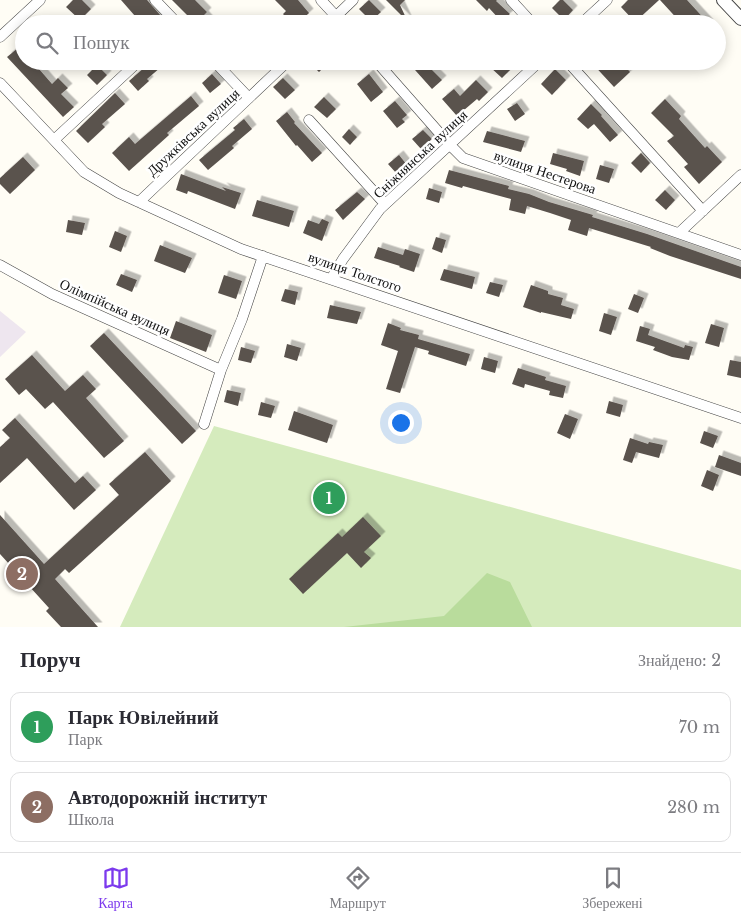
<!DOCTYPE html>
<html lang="uk">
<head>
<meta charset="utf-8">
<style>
	body { margin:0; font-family:"Libre Baskerville",serif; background:#f7f7f7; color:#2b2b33 }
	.you { position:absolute; left:400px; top:422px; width:18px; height:18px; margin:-12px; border:4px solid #fff; border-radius:50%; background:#1a73e8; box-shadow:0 0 0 8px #1a73e833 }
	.badge { display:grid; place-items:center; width:32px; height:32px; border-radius:50%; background:#7c3aed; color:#fff; font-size:16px; font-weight:700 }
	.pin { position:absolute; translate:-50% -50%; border:2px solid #fff; box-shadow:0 1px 5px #0006 }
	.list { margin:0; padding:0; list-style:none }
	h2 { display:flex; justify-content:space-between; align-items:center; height:65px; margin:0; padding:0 20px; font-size:21px }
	h2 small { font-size:16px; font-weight:400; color:#7c7c81 }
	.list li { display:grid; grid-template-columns:32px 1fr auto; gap:15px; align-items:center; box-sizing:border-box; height:70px; margin:0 10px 10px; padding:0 10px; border:1px solid #e1e1e2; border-radius:10px }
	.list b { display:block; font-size:19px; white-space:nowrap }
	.list p { margin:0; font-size:16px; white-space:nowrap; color:#7c7c81 }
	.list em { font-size:16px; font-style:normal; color:#7c7c81 }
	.icon { flex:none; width:28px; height:28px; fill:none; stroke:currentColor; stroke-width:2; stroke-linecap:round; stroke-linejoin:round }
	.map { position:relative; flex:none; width:741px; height:627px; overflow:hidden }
	.search { position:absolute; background:#fff; box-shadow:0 2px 12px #0003; left:15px; right:15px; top:15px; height:55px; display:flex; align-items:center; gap:12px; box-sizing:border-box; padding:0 18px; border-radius:28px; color:#7c7c81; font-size:19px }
	.sheet { height:225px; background:#fff }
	nav { display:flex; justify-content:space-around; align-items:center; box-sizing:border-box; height:70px; border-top:1px solid #e1e1e2; background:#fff; font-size:14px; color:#7c7c81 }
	nav a { display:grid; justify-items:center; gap:2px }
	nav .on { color:#7c3aed }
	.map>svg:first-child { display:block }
</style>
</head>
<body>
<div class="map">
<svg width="741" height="627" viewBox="0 0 741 627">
	<defs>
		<filter id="shadow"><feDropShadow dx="4.5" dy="-4.5" stdDeviation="0" flood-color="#0004"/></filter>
	</defs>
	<rect width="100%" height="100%" fill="#fffdf5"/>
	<path fill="#eee6ef" d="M0 311 26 332 0 357Z"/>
	<path fill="#d5ebbd" d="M214 426 741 570V627H120Z"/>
	<path fill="#b9dc9c" d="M487 573 510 582 532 627H344L444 616Z"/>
	<path fill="#5a524d" filter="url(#shadow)" d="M73 0H82L91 9 80 20 66 7Z
		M121 0H147L168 24H142Z
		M172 0H195L207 12 204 15 212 24H196Z
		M275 0H298L309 13 297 24H292L283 14 286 11Z
		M369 0 381 12 371 21 359 9Z
		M386 0H405L400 5 407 20H406Z
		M476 0H497L496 1 510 14 501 21 489 8 487 11Z
		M560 0H563L573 10 564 20 552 8Z
		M628 0H659L635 22 621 7Z
		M660 0H687L709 24H682Z
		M18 48 24 55V61H32L52 84 58 78 68 88 61 94 74 107 63 117 7 57Z
		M152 61H168L147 79 149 81 138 91 129 81Z
		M308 61H330L319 72Z
		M407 61H423L442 80 432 89Z
		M495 61H503L511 69 502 78 490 67Z
		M590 61H620L630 72 614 87Z
		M97 65 107 75 97 85 87 75Z
		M555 69 566 80 552 95 541 84Z
		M212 74 221 84 210 93 202 83Z
		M369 74 383 92 371 102 357 84Z
		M283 78 295 90 285 99 273 87Z
		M476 80 488 92 479 101 477 99 457 116 442 99 454 89 460 96Z
		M115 93 125 104 102 124 105 127 88 143 76 131Z
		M191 96 199 106 167 133 169 135 129 171 112 153 129 137 135 144Z
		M324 97 336 109 327 118 314 107Z
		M665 99 681 116 679 119 705 148 707 146 722 162 699 184 684 167 688 164 667 141 674 136 651 113Z
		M395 101 407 115 402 119 405 122 397 128 383 111Z
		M517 103 525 114 515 121 507 109Z
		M591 104 602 115 601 116 618 135 610 142 594 124 588 129 577 119Z
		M287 112 295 122 294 123 322 153 312 162 297 145 296 146 276 121Z
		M244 119 252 129 232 146 234 148 208 170 199 160 235 130 233 128Z
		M349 129 357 137 350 145 342 137Z
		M423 130 432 139 421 149 412 139Z
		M487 131 525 141 521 152 483 142Z
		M553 153 584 161 580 176 566 171 567 169 550 164Z
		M641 153 650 163 641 173 631 163Z
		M399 155 407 165 397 174 388 164Z
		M23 157 35 170 10 194 0 184V178Z
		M600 165 614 169 609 183 596 179Z
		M449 170 509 186 508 189 529 194 549 202 593 215 592 217 647 234 741 267V279L670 256 650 248 651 247 589 228 587 236 568 230 571 220 550 213 527 206 525 214 509 210 511 199 463 186 462 188 445 183Z
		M181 174 226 191 222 187 241 193 235 209 188 191 187 194 176 190Z
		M429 188 442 192 439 203 426 199Z
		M665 190 675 200 666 210 655 200Z
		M357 192 365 199 343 220 335 210Z
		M257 200 294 211 289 227 252 216Z
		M322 219 329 222 322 241 303 233 308 220 319 224Z
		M68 220 85 223 82 235 66 232Z
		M115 231 127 236 121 252 109 247Z
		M436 237 446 240 442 253 432 249Z
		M160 245 192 258 185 273 154 261Z
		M378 247 403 255 405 249 420 254 414 272 399 267 400 266 374 258Z
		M444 269 475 277 472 289 440 280Z
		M121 274 137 280 132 292 116 285Z
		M224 275 242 281 236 299 218 293Z
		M490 282 503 285 499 297 486 293Z
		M531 285 548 291V294L563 298 561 305 574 309 571 319 541 312V313L523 307Z
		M285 289 298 292 295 305 281 301Z
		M634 294 644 298 638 313 628 309Z
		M330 305 361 312 357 324 327 318Z
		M604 313 617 317 611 335 599 331Z
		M176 321 212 335 206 352 170 338Z
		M388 323 401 328 400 330 419 335 418 339 470 354 466 366 428 354 429 351 415 347 400 393 386 389 398 351 381 345Z
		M711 324 724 328 719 347 705 343Z
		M640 326 650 329 648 335 684 348 685 345 693 347 689 360 672 357 653 350 655 347 636 341Z
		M104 333 196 431 182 444 90 346Z
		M287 344 301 348 297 361 284 357Z
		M241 347 255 351 251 363 238 360Z
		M32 355 65 391 83 375 96 389 86 398 124 441 104 458 53 402 45 409 26 389 19 395 5 379Z
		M484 357 498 361 495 373 481 369Z
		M730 360 741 362V378L727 375Z
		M518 368 546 377 545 380 566 386 563 398 549 395 550 391 525 384 524 388 512 384Z
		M227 390 241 393 238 406 224 402Z
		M609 401 623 405 620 417 606 413Z
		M261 402 275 406 271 418 258 415Z
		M294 411 333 425 327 443 288 430Z
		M565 414 578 419 570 439 557 433Z
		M15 418 75 483 83 476 96 490 74 510 27 458 0 483V447L10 438 2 430Z
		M704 431 718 436 713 448 700 443Z
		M630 438 648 444 649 442 663 445 659 458 636 452 632 463 623 460Z
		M145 452 171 481 69 573 65 569 55 579 98 627H61L46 611 49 608 0 554V515L44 564 119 495 109 484Z
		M719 455 741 463V476L715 467Z
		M707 470 719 475 713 491 701 486Z
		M363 517 381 536 364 552 371 558 361 568 347 553 303 594 289 579 338 533 342 537Z"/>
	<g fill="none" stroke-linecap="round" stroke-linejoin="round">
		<defs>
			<path id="minor" d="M155 0 178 24
				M321 0 343 24
				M511 0 533 24
				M328 24 353 0
				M581 24 607 0
				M0 37 40 0
				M214 61 249 98
				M376 61 450 145 463 158 741 255
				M567 61 703 211
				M0 83 84 172 119 193 241 249 741 418
				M309 120 385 204
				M54 140 139 61
				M139 202 288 61
				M679 233 741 175
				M0 265 52 294 221 370
				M331 279 343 259 380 209 540 61
				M204 424 221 370 242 319 263 256"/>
			<path id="tertiary" d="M723 0 741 19"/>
		</defs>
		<use href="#minor" stroke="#444" stroke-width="11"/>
		<use href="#tertiary" stroke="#444" stroke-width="14"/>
		<use href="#minor" stroke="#fff" stroke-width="10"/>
		<use href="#tertiary" stroke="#fff" stroke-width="12"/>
	</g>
	<g text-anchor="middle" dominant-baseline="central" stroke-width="5" stroke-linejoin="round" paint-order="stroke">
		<g font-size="14" fill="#111" stroke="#fff">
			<text transform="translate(193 132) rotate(-43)">Дружківська вулиця</text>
			<text transform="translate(420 154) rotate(-43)">Сніжнянська вулиця</text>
			<text transform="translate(545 172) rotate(19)">вулиця Нестерова</text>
			<text transform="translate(355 272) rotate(19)">вулиця Толстого</text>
			<text transform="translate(115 307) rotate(24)">Олімпійська вулиця</text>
		</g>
	</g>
</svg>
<div class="you"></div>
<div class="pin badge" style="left:329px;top:498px;background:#2e9e5b">1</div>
<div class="pin badge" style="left:22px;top:574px;background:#8d6e63">2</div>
<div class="search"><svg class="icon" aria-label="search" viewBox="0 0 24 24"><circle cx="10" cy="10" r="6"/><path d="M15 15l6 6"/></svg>Пошук</div>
</div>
<section class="sheet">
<h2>Поруч<small>Знайдено: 2</small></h2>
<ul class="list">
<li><span class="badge" style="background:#2e9e5b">1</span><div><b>Парк Ювілейний</b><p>Парк</p></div><em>70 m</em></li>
<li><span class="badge" style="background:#8d6e63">2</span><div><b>Автодорожній інститут</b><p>Школа</p></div><em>280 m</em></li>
</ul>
</section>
<nav>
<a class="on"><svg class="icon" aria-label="map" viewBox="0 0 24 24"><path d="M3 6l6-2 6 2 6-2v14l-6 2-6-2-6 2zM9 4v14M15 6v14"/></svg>Карта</a>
<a><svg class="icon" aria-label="directions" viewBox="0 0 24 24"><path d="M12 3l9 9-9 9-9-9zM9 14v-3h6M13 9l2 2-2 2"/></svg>Маршрут</a>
<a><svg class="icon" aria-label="saved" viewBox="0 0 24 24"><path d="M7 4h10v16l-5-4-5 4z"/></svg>Збережені</a>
</nav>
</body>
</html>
